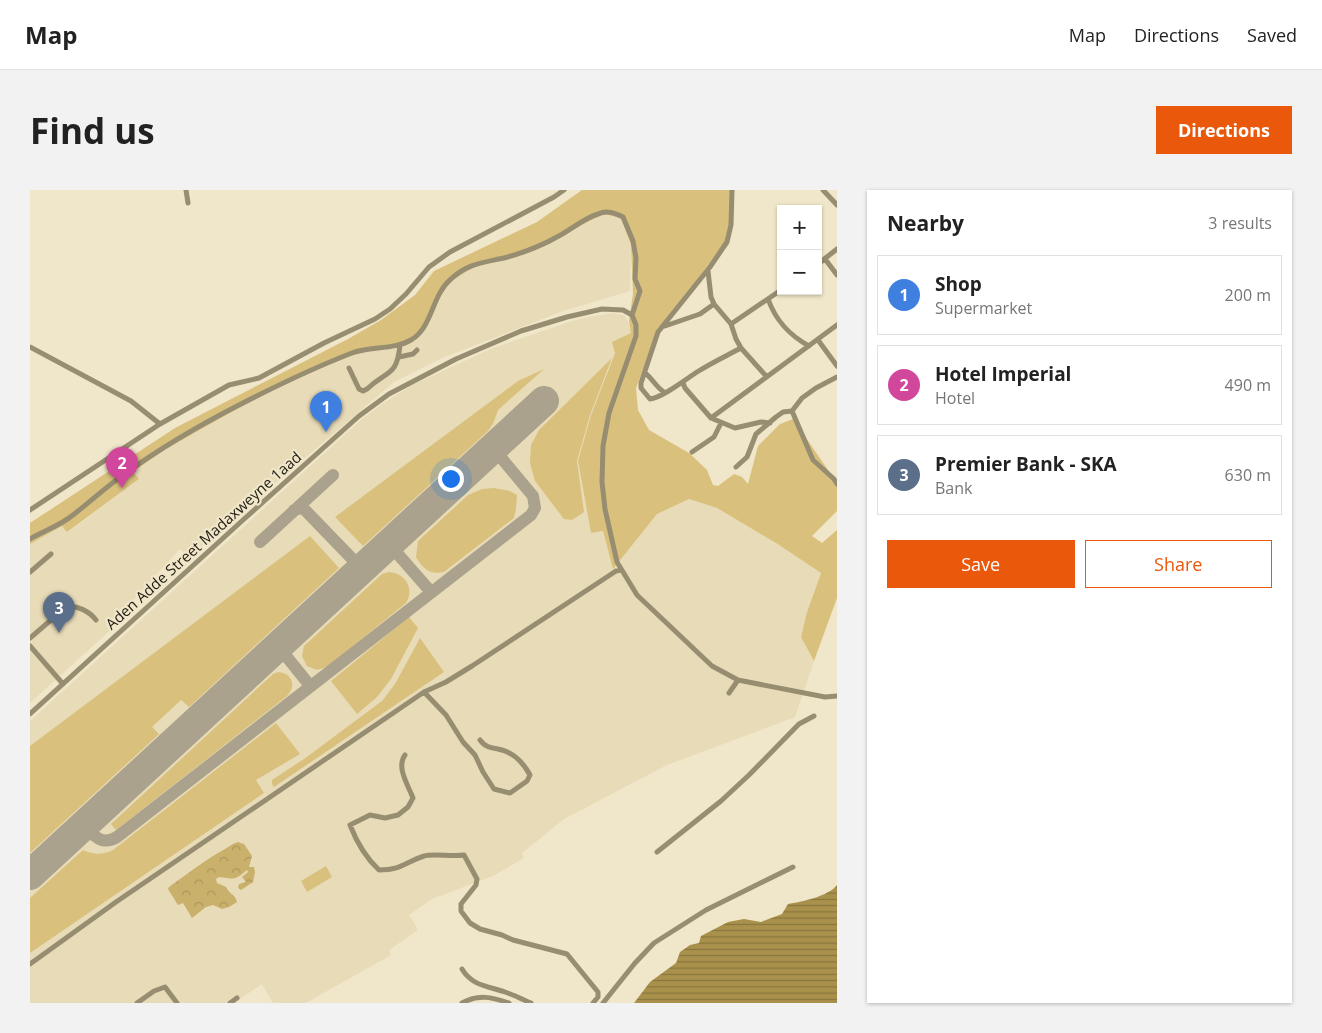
<!DOCTYPE html>
<html lang="en">
<head>
<meta charset="utf-8">
<style>
	body { margin:0; font-family:"Open Sans",sans-serif; background:#f2f2f2; color:#222 }
	.controls { position:absolute; right:15px; top:15px; display:grid; overflow:hidden; border-radius:0px; box-shadow:0 1px 4px #0004 }
	.controls button { width:45px; height:45px; display:grid; place-items:center; padding:0; border:0; border-bottom:1px solid #e0e0e0; background:#fff; color:#222; font:25px sans-serif }
	.you { position:absolute; left:420px; top:288px; width:18px; height:18px; margin:-12px; border:4px solid #fff; border-radius:50%; background:#1a73e8; box-shadow:0 0 0 8px #1a73e833 }
	.badge { display:grid; place-items:center; width:32px; height:32px; border-radius:50%; background:#ea580c; color:#fff; font-size:16px; font-weight:700 }
	.pin { position:absolute; translate:-50% -41px; filter:drop-shadow(0 1px 2px #0008) }
	.pin::after { content:''; position:absolute; top:26px; width:18px; height:15px; background:inherit; clip-path:polygon(0 0,100% 0,50% 100%) }
	.list { margin:0; padding:0; list-style:none }
	h2 { display:flex; justify-content:space-between; align-items:center; height:65px; margin:0; padding:0 20px; font-size:21px }
	h2 small { font-size:16px; font-weight:400; color:#767676 }
	.list li { display:grid; grid-template-columns:32px 1fr auto; gap:15px; align-items:center; box-sizing:border-box; height:80px; margin:0 10px 10px; padding:0 10px; border:1px solid #e0e0e0; border-radius:0px }
	.list b { display:block; font-size:19px; white-space:nowrap }
	.list p { margin:0; font-size:16px; white-space:nowrap; color:#767676 }
	.list em { font-size:16px; font-style:normal; color:#767676 }
	.actions { display:flex; gap:10px; padding:15px 20px }
	.actions a { flex:1; padding:11px 0; border:1px solid #ea580c; border-radius:0px; text-align:center; font-size:18px; color:#ea580c }
	.actions .main { background:#ea580c; color:#fff }
	.map { position:relative; flex:none; width:807px; height:813px; overflow:hidden; border-radius:0px }
	header { display:flex; align-items:center; gap:30px; box-sizing:border-box; height:70px; padding:0 25px; background:#fff; border-bottom:1px solid #e0e0e0 }
	header strong { font-size:24px }
	nav { display:flex; gap:28px; margin-inline-start:auto; font-size:18px }
	.intro { display:flex; align-items:center; justify-content:space-between; box-sizing:border-box; height:120px; padding:0 30px }
	h1 { margin:0; font-size:35px }
	.button { padding:12px 22px; border-radius:0px; background:#ea580c; color:#fff; font-size:18px; font-weight:700 }
	main { display:flex; gap:30px; padding:0 30px }
	aside { flex:1; background:#fff; border-radius:0px; box-shadow:0 1px 4px #0004 }
	.map>svg:first-child { display:block }
</style>
</head>
<body>
<header>
<strong>Map</strong>
<nav><a>Map</a><a>Directions</a><a>Saved</a></nav>
</header>
<div class="intro"><h1>Find us</h1><a class="button">Directions</a></div>
<main>
<div class="map">
<svg width="807" height="813" viewBox="0 0 807 813">
	<defs>
		<pattern id="forest-crowns" width="20" height="18" patternUnits="userSpaceOnUse" patternTransform="scale(1.25)"><rect width="20" height="18" fill="#c9b06b"/><path d="M2 6a3 3 0 1 1 6 0M12 15a3 3 0 1 1 6 0" fill="none" stroke="#ac975c"/></pattern>
		<pattern id="water-rules" width="6" height="5" patternUnits="userSpaceOnUse" patternTransform="scale(1.25)"><rect width="6" height="5" fill="#a9914c"/><path d="M0 2.5h6" fill="none" stroke="#89763e"/></pattern>
	</defs>
	<rect width="100%" height="100%" fill="#f0e6c9"/>
	<path fill="#e8dbb8" d="M574 24 591 27 601 55 600 101 533 121 410 169 364 192 159 367 150 359 92 422 96 426 0 513V354L33 335 38 342 108 290 103 283 136 259 244 198 450 73 546 38Z
		M584 123 595 126 601 137V143L585 162 561 225 548 271 561 343 573 341 583 378 627 324 659 309 687 318 746 353 791 383 777 422 771 447 784 471 765 527 637 575 534 629 492 663 494 668 463 686 402 709 379 725 388 740 359 760 361 765 276 813H243L232 794 204 813H0V531L331 230 352 214 382 195 463 158 542 131 558 127Z"/>
	<path fill="#d9c07d" d="M552 0H700L699 47 626 145 606 198 608 220 619 240 659 263 677 280 683 295 688 296 704 284 712 287 718 294 728 256 750 234 763 229 807 293V321L782 346 792 353 807 340V408L784 471 771 447 777 422 791 383 746 353 687 318 659 309 627 324 583 379 573 341 561 343 548 271 561 225 585 163 582 152 601 143 599 131 603 104 601 55 591 28 574 24 504 58 450 73 415 95 395 138 372 155 330 161 244 198 136 259 103 282 109 289 37 342 32 336 0 354V333L145 238 318 149 351 130 385 105 404 81 507 32Z
		M582 168 560 225 547 271 554 322 542 330 534 329 505 291 500 273 501 255 509 240Z
		M514 179 468 220 463 234 457 242 333 356 305 327 488 191Z
		M464 298 480 301 487 305 486 319 484 328 414 382C400 385 393 379 386 367L388 351 438 305 452 299Z
		M280 346 309 378 159 517 151 510 122 537 129 544 0 663V556Z
		M359 382C375 383 385 398 376 413L297 477 287 480 277 476 272 466 274 456 352 384Z
		M379 427 388 438 361 489 347 507 327 524 301 491Z
		M390 448 414 482 244 597 242 594V590L274 569 352 511 365 494Z
		M248 482C262 483 267 496 257 506L86 640 81 634 243 484Z
		M246 533 270 564 226 590 234 603 0 763V708L53 660C64 665 72 665 83 660Z
		M296 676 302 687 277 702 271 691Z"/>
	<path fill="url(#forest-crowns)" d="M208 652 214 654 222 666 219 677H224L225 682 223 692 211 700 208 698 209 694 216 692 212 687 218 682 217 680C204 691 205 689 189 687L186 689 187 693 196 697C199 704 206 705 207 712L199 717 192 719 183 715 176 717 162 728 153 713 148 715 138 699 139 697C157 684 175 670 195 659 200 656 202 654 208 652Z"/>
	<path fill="url(#water-rules)" d="M807 695V813H604L620 792 646 773 650 762 660 755 669 753 671 746 698 732 714 729 731 732 752 724 758 714C771 712 799 706 807 695Z"/>
	<g fill="none" stroke-linecap="round" stroke-linejoin="round">
		<path stroke="#aaa28c" stroke-width="12" d="M264 320 272 318 276 321 332 379
			M230 352 303 285
			M359 354 401 402
			M248 456 277 492
			M54 636C64 646 72 656 87 647L501 325 505 318 503 306 463 258"/>
		<path stroke="#aaa28c" stroke-width="30" d="M0 685 514 211"/>
		<path stroke="#978d70" stroke-width="5" d="M156 0 158 13
			M702 0 701 35 697 52 680 77 628 142 611 193V198L620 209C632 208 656 189 667 182 681 173 696 166 711 158
			M793 0 807 15
			M795 69 807 85
			M788 74 807 59
			M678 81 681 107 684 114 701 134 706 149 711 158 736 186
			M738 109C746 131 759 145 779 156
			M701 134 751 100
			M635 136 670 124 684 114
			M788 150 807 176
			M0 157 101 211 130 234
			M369 167 383 164 387 160
			M319 178 329 199 333 201 337 199C357 180 367 187 370 155
			M615 183C622 188 626 197 634 202
			M653 193 655 198 681 228 807 135
			M762 221 783 270 804 289 807 294
			M681 228 705 238 731 232 740 233
			M662 262 684 247 691 233
			M706 277 717 267 726 244 746 227 753 222 762 221 772 208 786 198 807 187
			M0 320 130 234 199 195 229 188 294 153 345 129 360 119 376 104 399 77 420 62 524 7 534 0
			M0 349C14 341 31 335 43 325 61 311 77 296 96 283 132 257 170 235 209 215 246 196 283 178 322 163 340 156 364 160 381 150 403 137 401 106 421 89 436 75 450 73 469 69 485 66 511 56 525 48 540 41 552 29 568 24 577 20 585 23 593 27L603 51 606 68 605 89 610 101 602 125
			M0 382 21 364
			M0 448 36 417C47 415 59 421 66 430
			M0 456 33 494
			M394 502 416 525 433 552 445 565 453 582 464 599 480 603 497 591 500 585C493 572 484 562 468 559 461 558 455 557 450 550
			M699 503 708 490
			M0 524 213 330 329 226 359 204 426 169 491 141 537 127 572 119 593 120 602 125 606 135V146L579 223 573 256 572 292 575 319 587 372 607 405 682 476 708 490 795 507 807 506
			M375 565C366 577 378 595 383 608L378 617 368 625 355 628 340 625 320 635C327 653 335 667 349 680 372 680 375 672 394 666 402 663 423 667 434 665L447 689 446 695 431 714V721L440 733 450 739 472 745 483 750 537 764 568 802V807L563 813
			M627 662 691 611 719 585 769 534 784 526
			M0 774 86 712 394 502 416 492 442 476 586 381 591 380
			M432 779C442 796 458 796 475 802 484 805 492 809 501 813
			M107 813 124 801 135 797 147 813
			M200 813 207 808
			M432 813C448 804 462 807 479 813
			M573 813 605 773 624 753 676 720 763 677"/>
	</g>
	<g text-anchor="middle" dominant-baseline="central" stroke-width="4.5" stroke-linejoin="round" paint-order="stroke">
		<g font-size="15" fill="#201c12" stroke="#f0e6c9">
			<text transform="translate(173 350) rotate(-42)">Aden Adde Street Madaxweyne 1aad</text>
		</g>
	</g>
</svg>
<div class="controls">
<button>+</button>
<button>−</button>
</div>
<div class="you"></div>
<div class="pin badge" style="left:296px;top:242px;background:#3f7fe0">1</div>
<div class="pin badge" style="left:92px;top:298px;background:#d1479c">2</div>
<div class="pin badge" style="left:29px;top:443px;background:#5c6f8a">3</div>
</div>
<aside>
<h2>Nearby<small>3 results</small></h2>
<ul class="list">
<li><span class="badge" style="background:#3f7fe0">1</span><div><b>Shop</b><p>Supermarket</p></div><em>200 m</em></li>
<li><span class="badge" style="background:#d1479c">2</span><div><b>Hotel Imperial</b><p>Hotel</p></div><em>490 m</em></li>
<li><span class="badge" style="background:#5c6f8a">3</span><div><b>Premier Bank - SKA</b><p>Bank</p></div><em>630 m</em></li>
</ul>
<div class="actions"><a class="main">Save</a><a>Share</a></div>
</aside>
</main>
</body>
</html>
